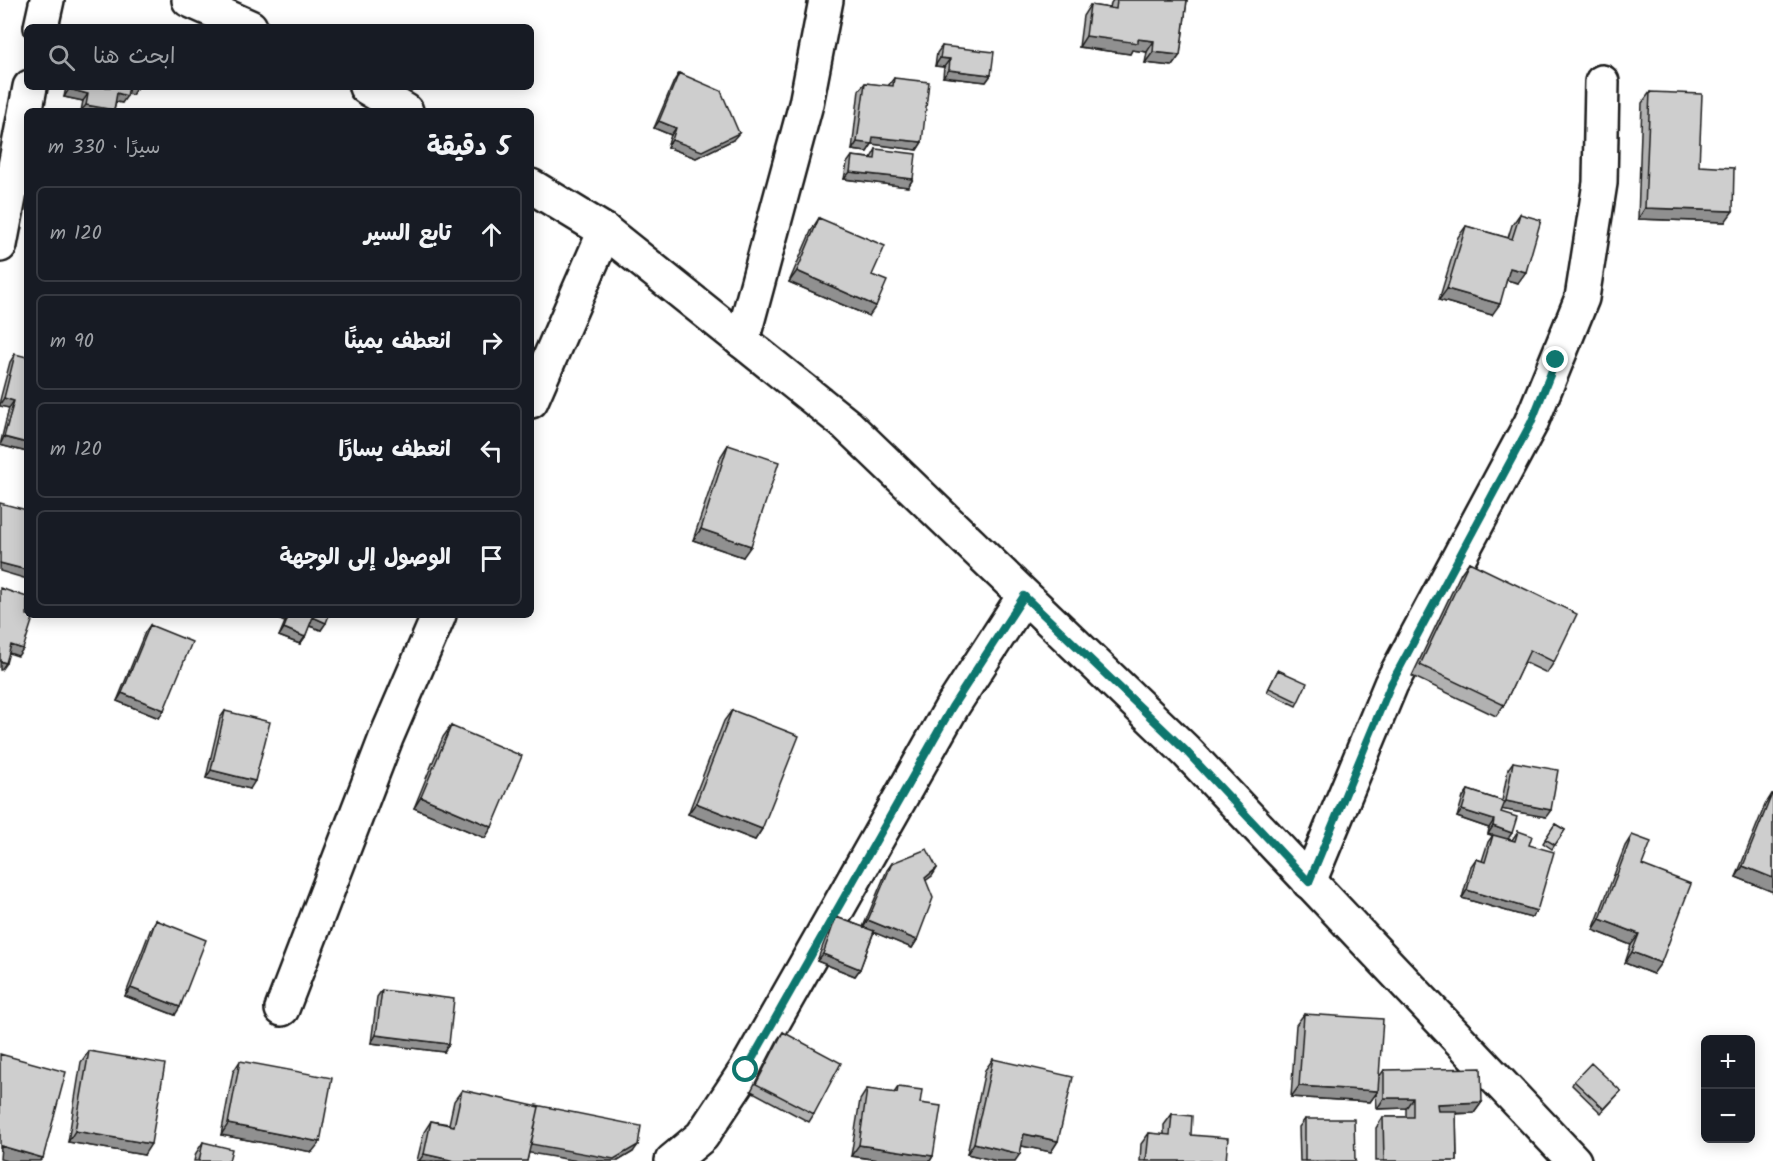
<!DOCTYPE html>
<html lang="ar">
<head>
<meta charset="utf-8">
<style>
	body { margin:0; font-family:Kalam,"Playpen Sans Arabic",sans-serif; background:#20242c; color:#f1f3f6; direction:rtl }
	.controls { position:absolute; right:18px; bottom:18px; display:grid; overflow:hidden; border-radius:9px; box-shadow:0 3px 15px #0003 }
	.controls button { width:54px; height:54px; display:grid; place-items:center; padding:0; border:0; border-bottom:2px solid #363941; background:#171b24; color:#f1f3f6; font:30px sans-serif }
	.stop { position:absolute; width:18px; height:18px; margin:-14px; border:4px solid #0f766e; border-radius:50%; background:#fff }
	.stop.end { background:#0f766e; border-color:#fff; box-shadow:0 2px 6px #0008 }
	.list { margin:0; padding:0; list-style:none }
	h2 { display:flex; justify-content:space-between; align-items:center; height:78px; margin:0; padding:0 24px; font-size:26px }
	h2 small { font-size:20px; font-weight:400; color:#9ea1a6 }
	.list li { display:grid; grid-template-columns:39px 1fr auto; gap:18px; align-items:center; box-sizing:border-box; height:96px; margin:0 12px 12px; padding:0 12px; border:2px solid #363941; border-radius:9px }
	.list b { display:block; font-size:22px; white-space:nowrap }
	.list em { font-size:20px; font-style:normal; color:#9ea1a6 }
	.icon { flex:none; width:33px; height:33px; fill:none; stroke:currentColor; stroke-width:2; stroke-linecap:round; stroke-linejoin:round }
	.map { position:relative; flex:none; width:1773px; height:1161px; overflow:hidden; direction:ltr }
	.search { position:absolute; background:#171b24; box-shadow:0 3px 15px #0003; left:24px; top:24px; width:510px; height:66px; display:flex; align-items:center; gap:15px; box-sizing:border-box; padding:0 21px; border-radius:9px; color:#9ea1a6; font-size:22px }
	.panel { position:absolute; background:#171b24; box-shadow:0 3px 15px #0003; left:24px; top:108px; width:510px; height:510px; border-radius:9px; direction:rtl }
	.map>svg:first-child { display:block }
</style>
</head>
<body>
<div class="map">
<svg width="1773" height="1161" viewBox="0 0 1773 1161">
	<rect width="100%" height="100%" fill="#fff"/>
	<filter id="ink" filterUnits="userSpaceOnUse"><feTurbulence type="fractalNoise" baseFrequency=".0167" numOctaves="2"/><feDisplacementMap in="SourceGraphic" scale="12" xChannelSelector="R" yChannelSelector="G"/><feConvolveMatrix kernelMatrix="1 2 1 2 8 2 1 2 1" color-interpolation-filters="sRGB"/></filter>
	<g filter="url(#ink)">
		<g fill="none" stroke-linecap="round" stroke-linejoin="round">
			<defs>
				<path id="minor" d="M41 27 47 0
					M0 245 30 87
					M742 341 806 104 826 0
					M531 401 605 231
					M1309 882 1391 684 1531 423 1582 298 1600 183 1602 82
					M282 1009 386 738 439 615
					M672 1161 702 1136 746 1070 952 707 1024 596"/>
				<path id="tertiary" d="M189 0 250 27
					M366 87 406 111
					M531 186 605 231 847 425 1186 751 1574 1161"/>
			</defs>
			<use href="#minor" stroke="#1c1c1c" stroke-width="38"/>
			<use href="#tertiary" stroke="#1c1c1c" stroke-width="38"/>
			<use href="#minor" stroke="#fff" stroke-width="33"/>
			<use href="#tertiary" stroke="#fff" stroke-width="33"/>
		</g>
		<path fill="#b1b1b1" stroke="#1c1c1c" stroke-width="1.5" d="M1113 0H1187L1180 55 1172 66 1145 63 1147 52 1132 50 1130 54 1079 47 1083 16 1090 5 1110 8 1111 3Z
			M942 46 991 75 986 82 943 77 944 67 935 66 937 53Z
			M679 73 733 140 696 158 667 147 671 135 654 128 674 81Z
			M894 78 922 142 917 150 872 144 867 152 852 150 859 90 865 83 888 86Z
			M66 87H137L132 95 127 94 122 103 116 102 114 111H81L83 101 64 97Z
			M1650 92 1699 166 1725 222 1638 219 1642 103Z
			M876 149 913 179 908 187 844 179 847 163 852 156 871 158Z
			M1520 214 1518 283 1507 280 1492 315 1439 300 1458 237 1466 226 1508 238 1512 225Z
			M819 218 869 316 789 282 812 229Z
			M15 354 27 452 0 445 9 408 0 406V400L10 362Z
			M728 445 743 557 693 540 721 456Z
			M1469 562 1554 662 1547 673 1524 662 1504 705 1496 716 1412 676 1461 573Z
			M269 615H329L321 630 309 626 305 637 300 644 279 636 285 622Z
			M150 625 164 710 159 718 117 701 145 632Z
			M1278 670 1298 702 1296 706 1267 692Z
			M732 710 762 829 755 840 688 814 724 721Z
			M225 711 250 789 206 778 220 718Z
			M451 726 485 838 414 808 443 737Z
			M1513 762 1546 817 1502 809 1501 812 1508 839 1512 840 1518 831 1529 845 1531 918 1462 898 1471 866 1476 859 1482 861 1488 842 1493 835 1488 834 1489 828 1457 817 1463 797 1468 790 1502 801 1508 769Z
			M1772 794H1773V892L1736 877 1765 805Z
			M1555 824 1565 830 1552 849 1543 843Z
			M1632 835 1642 865 1653 974 1625 963 1631 945 1593 930 1625 846Z
			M892 863 937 868 932 876 926 880 917 940 912 948 874 932 860 969 855 976 817 961 831 924 836 917 863 927 887 870Z
			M156 920 175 1015 125 996 151 928Z
			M382 990 444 1052 371 1043 377 997Z
			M1304 1014 1379 1077 1384 1070 1482 1102 1474 1113 1456 1114 1457 1161H1376V1128L1383 1117H1406V1108L1377 1109 1376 1093 1370 1102 1291 1097 1296 1025Z
			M783 1032 814 1114 809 1122 751 1091 778 1039Z
			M89 1051 144 1155 68 1142 81 1062Z
			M993 1059 1058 1141 1051 1152 1022 1146 1015 1161H997L967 1154 985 1070Z
			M240 1061 312 1152 221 1135 233 1072Z
			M1574 1081 1621 1091 1601 1113 1572 1085Z
			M898 1087 920 1103 933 1156 930 1161H887L851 1156 860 1100 867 1089 894 1093Z
			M462 1090 633 1152 618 1161H578L529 1152 527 1161H417L424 1132 431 1121 449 1124 454 1101Z
			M1172 1114 1191 1135 1226 1161H1140L1141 1144 1149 1133 1164 1135V1125Z
			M1305 1119 1355 1161H1300L1299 1127Z
			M203 1142 229 1161H194L196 1153Z"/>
		<path fill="#909090" stroke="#1c1c1c" stroke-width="1.5" d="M1086 36 1138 39 1154 41 1147 52 1132 50 1130 54 1079 47Z
			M1153 52 1180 55 1172 66 1145 63Z
			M940 58 950 59 944 67 935 66Z
			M949 70 991 75 986 82 943 77Z
			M128 87H137L132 95 124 93Z
			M69 89 88 94 83 101 64 97Z
			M117 93 127 96 122 103 112 101Z
			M86 105 114 110 81 111Z
			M659 121 676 128 671 135 654 128Z
			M739 133 733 140 696 158 667 147 672 140Z
			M873 137 922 142 917 150 872 144 867 152 852 150 857 142Z
			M850 172 913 179 908 187 844 179Z
			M1645 208 1733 211 1725 222 1638 219Z
			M1510 268 1526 272 1518 283 1503 279Z
			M797 271 876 306 869 316 789 282Z
			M1447 289 1500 304 1492 315 1439 300Z
			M4 398 14 401 9 408 0 406V404Z
			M4 437 27 443V452L0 445Z
			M701 529 751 546 743 557 693 540Z
			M0 563 27 570V579L0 571Z
			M269 615H289L285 622Z
			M313 617 326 623 321 630 307 625Z
			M284 628 305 637 300 644 279 636Z
			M11 645 23 649 18 656 6 652Z
			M0 661 6 663 1 670H0Z
			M122 693 164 710 159 718 117 701Z
			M211 770 255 781 250 789 206 778Z
			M421 797 492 827 485 838 414 808Z
			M1506 801 1551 810 1546 817 1500 809Z
			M696 803 762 829 755 840 688 814Z
			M1462 810 1494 820 1489 828 1457 817Z
			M1493 826 1512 833 1507 840 1488 834Z
			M1743 866 1773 878V892L1736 877Z
			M937 868 932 876 920 885 925 878Z
			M1467 890 1537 911 1531 918 1462 898Z
			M1600 919 1639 934 1631 945 1593 930Z
			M868 920 917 940 912 948 863 928Z
			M1632 952 1661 963 1653 974 1625 963Z
			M823 954 860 969 855 976 817 961Z
			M131 988 180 1007 175 1015 125 996Z
			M376 1035 449 1044 444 1052 371 1043Z
			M1299 1086 1378 1091 1370 1102 1291 1097Z
			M1384 1098H1413L1406 1108 1377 1109Z
			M1482 1102 1474 1113 1430 1114 1437 1104Z
			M228 1124 320 1142 312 1152 221 1135Z
			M75 1131 151 1144 144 1155 68 1142Z
			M1024 1134 1058 1141 1051 1152 1017 1145Z
			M974 1143 1020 1154 1015 1161H997L967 1154Z
			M529 1144 638 1145 633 1152 618 1161H578L524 1152Z
			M859 1145 933 1156 930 1161H887L851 1156Z
			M1 1146 43 1158 40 1161H7L0 1159Z
			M424 1154 455 1161H419Z"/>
		<path fill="#cecece" stroke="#1c1c1c" stroke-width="1.5" d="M1117 0H1187L1180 55 1153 52 1154 41 1138 39V43L1086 36 1090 5 1116 9Z
			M942 46 994 52 991 75 949 70 950 59 940 58Z
			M679 73 721 91 739 133 702 151 672 140 676 128 659 121Z
			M894 78 929 82 922 142 873 137 872 144 857 142 865 83 893 86Z
			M69 87H129L127 96 117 93 114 110 86 105 88 94 69 89Z
			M1650 92 1702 94 1699 166 1734 168 1733 211 1645 208Z
			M876 149 916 154 913 179 850 172 852 156 875 159Z
			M1520 214 1541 220 1526 272 1510 268 1500 304 1447 289 1466 226 1512 239Z
			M819 218 885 246 872 275 887 281 876 306 797 271Z
			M15 354 27 357V443L4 437 14 401 4 398Z
			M728 445 779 462 751 546 701 529Z
			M0 503 27 510V570L0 563Z
			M1469 562 1577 614 1554 662 1530 650 1504 705 1420 665Z
			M0 588 27 597V615H34L23 649 11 645 6 663 0 661Z
			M289 615H329L326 623 313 617 305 637 284 628Z
			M150 625 192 642 164 710 122 693Z
			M1278 670 1307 683 1298 702 1269 688Z
			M732 710 799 736 762 829 696 803Z
			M225 711 270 722 255 781 211 770Z
			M451 726 522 756 492 827 421 797Z
			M1513 762 1558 770 1551 810 1506 801Z
			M1468 790 1505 802 1501 812 1517 817 1512 833 1493 826 1494 820 1462 810Z
			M1772 794H1773V878L1743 866Z
			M1555 824 1565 830 1555 845 1545 839Z
			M1518 831 1532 836 1529 845 1554 852 1537 911 1467 890 1476 859 1485 862 1493 835 1515 841Z
			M1632 835 1651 842 1642 865 1691 884 1661 963 1632 952 1639 934 1600 919Z
			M927 849 937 868 925 878 933 898 917 940 868 920 892 863Z
			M836 917 874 931 860 969 823 954Z
			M156 920 206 940 180 1007 131 988Z
			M382 990 454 999 449 1044 376 1035Z
			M1304 1014 1383 1019 1378 1091 1299 1086Z
			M783 1032 841 1063 814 1114 756 1084Z
			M89 1051 165 1064 151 1144 75 1131Z
			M0 1054 66 1072 43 1158 1 1146 0 1148Z
			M993 1059 1073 1077 1058 1141 1024 1134 1020 1154 974 1143Z
			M240 1061 332 1078 320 1142 228 1124Z
			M1591 1063 1621 1091 1604 1109 1574 1081Z
			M1481 1068 1482 1102 1437 1104 1438 1111H1456L1457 1161H1384L1383 1117H1413V1098H1384V1070Z
			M898 1087 922 1090 920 1103 941 1106 933 1156 859 1145 867 1089 897 1093Z
			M462 1090 539 1107 527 1161H455L424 1154 431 1121 454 1126Z
			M536 1105 641 1126 638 1145 614 1159 531 1144 539 1107 536 1106Z
			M1172 1114 1192 1116 1191 1135 1228 1138 1226 1161H1146L1149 1133 1170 1135Z
			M1305 1119H1354L1355 1161H1305Z
			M203 1142 232 1149 229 1161H199Z"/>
	</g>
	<g fill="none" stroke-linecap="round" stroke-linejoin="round" filter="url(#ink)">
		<path stroke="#0f766e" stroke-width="8" d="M746 1070 952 707 1024 596 1186 751 1309 882 1391 684 1531 423 1556 360"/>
	</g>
</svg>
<div class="controls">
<button>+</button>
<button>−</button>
</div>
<div class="stop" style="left:746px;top:1070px"></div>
<div class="stop end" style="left:1556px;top:360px"></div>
<div class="search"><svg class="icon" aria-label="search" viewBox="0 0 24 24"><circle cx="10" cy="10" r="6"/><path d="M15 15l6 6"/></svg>ابحث هنا</div>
<section class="panel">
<h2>5 دقيقة<small>سيرًا · 330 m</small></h2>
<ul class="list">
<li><svg class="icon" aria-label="ahead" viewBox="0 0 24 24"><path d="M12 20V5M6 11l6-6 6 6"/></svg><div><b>تابع السير</b></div><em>120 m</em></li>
<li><svg class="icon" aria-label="right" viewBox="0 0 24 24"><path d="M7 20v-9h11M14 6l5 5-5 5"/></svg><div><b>انعطف يمينًا</b></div><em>90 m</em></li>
<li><svg class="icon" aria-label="left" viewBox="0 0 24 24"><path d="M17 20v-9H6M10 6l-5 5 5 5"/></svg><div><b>انعطف يسارًا</b></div><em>120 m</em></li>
<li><svg class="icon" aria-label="arrive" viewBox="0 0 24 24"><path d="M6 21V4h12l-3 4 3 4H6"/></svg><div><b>الوصول إلى الوجهة</b></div></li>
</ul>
</section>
</div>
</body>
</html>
